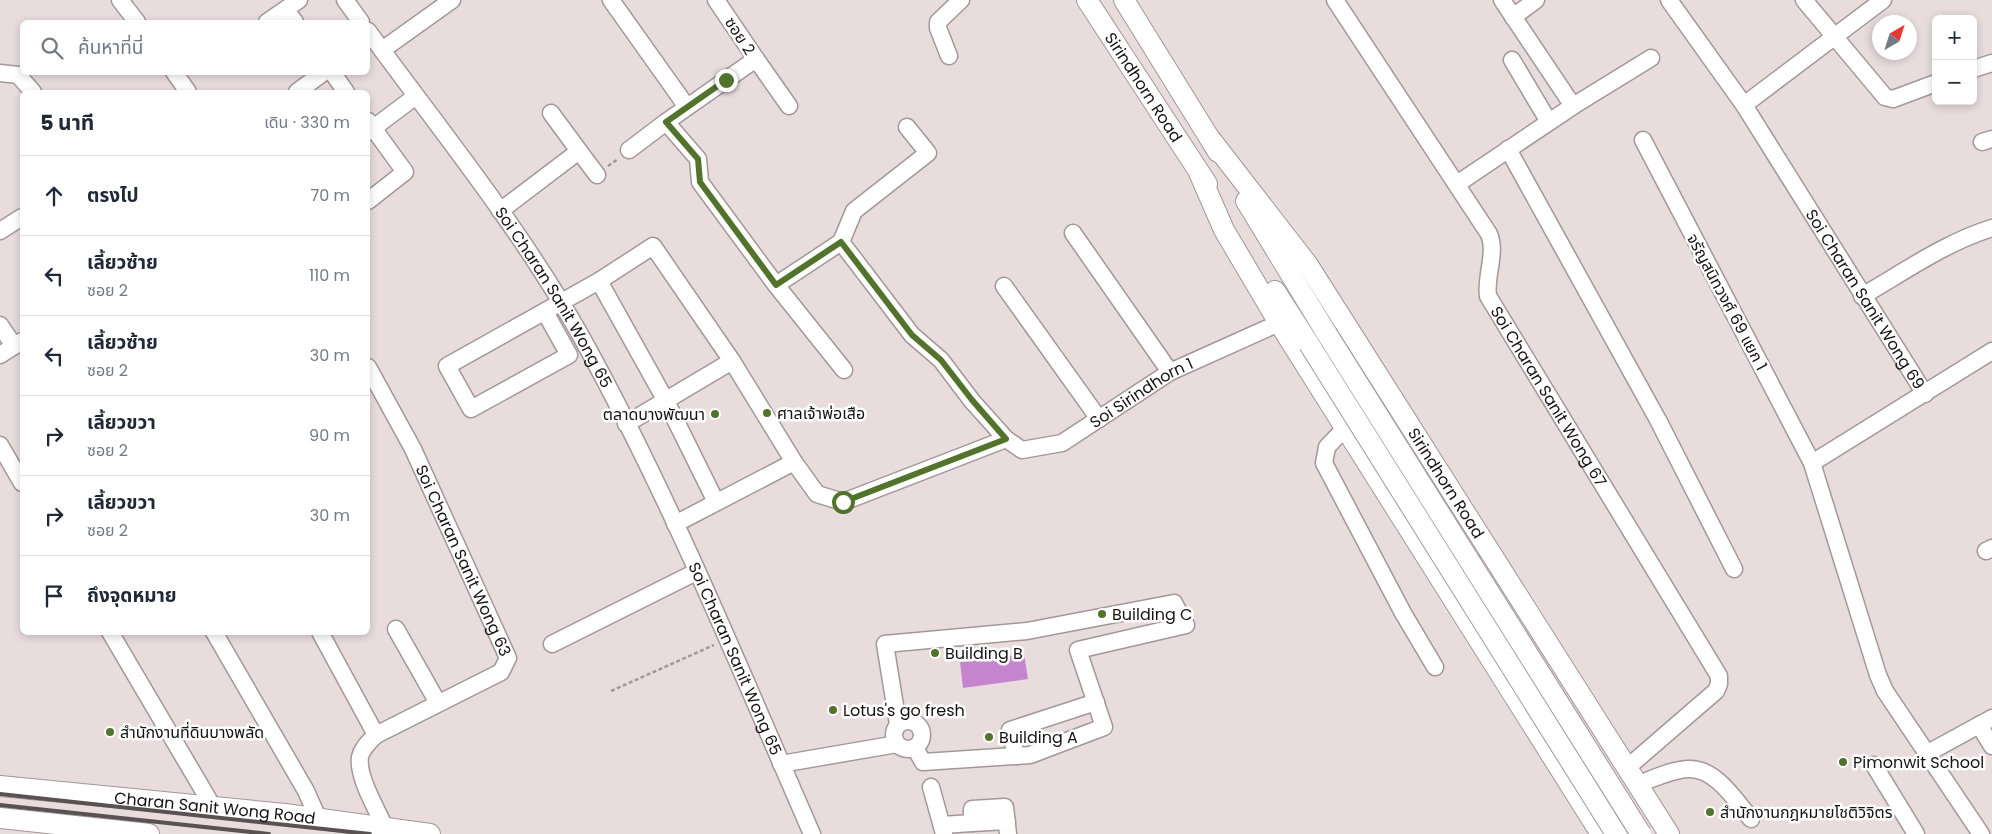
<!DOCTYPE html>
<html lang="th">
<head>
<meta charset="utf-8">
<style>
	body { margin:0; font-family:Poppins,"Noto Sans Thai",sans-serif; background:#f6f6f7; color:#1f2937 }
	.controls { position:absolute; right:15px; top:15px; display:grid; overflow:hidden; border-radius:8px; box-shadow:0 2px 8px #0003 }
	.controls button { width:45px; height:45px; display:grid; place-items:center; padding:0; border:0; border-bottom:1px solid #e0e1e3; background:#fff; color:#1f2937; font:25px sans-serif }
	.compass { position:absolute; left:1872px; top:15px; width:45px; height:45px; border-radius:50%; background:#fff; box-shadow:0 2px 8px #0003; rotate:39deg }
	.stop { position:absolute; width:15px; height:15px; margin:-11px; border:4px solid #52732b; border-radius:50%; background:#fff }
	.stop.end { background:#52732b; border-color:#fff; box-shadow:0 1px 5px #0008 }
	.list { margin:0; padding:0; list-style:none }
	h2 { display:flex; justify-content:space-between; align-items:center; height:65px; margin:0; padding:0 20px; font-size:21px }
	h2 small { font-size:16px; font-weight:400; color:#747a83 }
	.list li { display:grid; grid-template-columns:32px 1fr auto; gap:15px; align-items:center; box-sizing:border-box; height:80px; padding:0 20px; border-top:1px solid #e0e1e3 }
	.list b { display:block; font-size:19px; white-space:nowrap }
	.list p { margin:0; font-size:16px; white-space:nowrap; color:#747a83 }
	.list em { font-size:16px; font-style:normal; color:#747a83 }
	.icon { flex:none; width:28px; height:28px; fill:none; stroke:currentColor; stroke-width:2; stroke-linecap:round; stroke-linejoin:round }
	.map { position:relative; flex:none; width:1992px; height:834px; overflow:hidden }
	.search { position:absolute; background:#fff; box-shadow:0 2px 8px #0003; left:20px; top:20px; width:350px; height:55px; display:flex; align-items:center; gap:12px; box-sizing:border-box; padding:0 18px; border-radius:8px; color:#747a83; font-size:19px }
	.panel { position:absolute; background:#fff; box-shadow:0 2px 8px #0003; left:20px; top:90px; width:350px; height:545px; border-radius:8px }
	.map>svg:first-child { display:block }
</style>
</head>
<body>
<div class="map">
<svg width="1992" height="834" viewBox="0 0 1992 834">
	<rect width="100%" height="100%" fill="#e8dcdd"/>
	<path fill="#c485ce" d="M1024 654 1028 679 963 688 960 662Z"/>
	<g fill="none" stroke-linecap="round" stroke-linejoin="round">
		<defs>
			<g id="minor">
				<path d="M120 0 137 22"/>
				<path d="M345 0 361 22"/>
				<path d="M611 0 687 107"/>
				<path id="s1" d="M716 0 756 59 666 122 698 159 700 182 776 285 841 242 912 335 941 360 972 401 1006 439 1022 450 1062 443 1170 372 1279 323"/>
				<path id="s2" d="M1335 0 1489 234C1497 253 1485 276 1488 296L1719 676V684L1716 691 1628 767"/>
				<path id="s3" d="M1669 0 1744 105 1925 394"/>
				<path d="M1804 0 1885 97 1893 99 1936 83"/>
				<path d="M286 10 295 22"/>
				<path d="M1513 17 1536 0"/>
				<path d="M267 22 299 0"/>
				<path id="s4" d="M368 31C441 131 521 229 582 338 670 497 739 667 812 834"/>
				<path d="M382 50 452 0"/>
				<path d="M949 56 938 28V22L961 0"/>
				<path d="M756 59 789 106"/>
				<path d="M1512 60 1549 122"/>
				<path d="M1973 69 1992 63"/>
				<path d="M174 72 188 92"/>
				<path d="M332 72 346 92"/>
				<path d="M0 73 18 75 33 92"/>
				<path d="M297 92 324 72"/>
				<path d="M1744 105 1883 0"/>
				<path d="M1573 106 1651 58"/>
				<path d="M551 113 579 151"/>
				<path d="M368 121 405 172 368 201"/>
				<path d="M368 132 416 96"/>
				<path d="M1643 140 1812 463 1878 675 1885 691 1981 834"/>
				<path d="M1982 142 1992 139"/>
				<path d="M1508 149 1658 420 1734 569"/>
				<path d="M629 150 666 122"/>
				<path d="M1457 184 1573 106 1502 0"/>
				<path d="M500 211 579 151 597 175"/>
				<path d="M0 231 22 217"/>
				<path d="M1073 233 1170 372"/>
				<path d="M841 242 854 211 928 153 907 127"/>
				<path d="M599 281 666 401 716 502"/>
				<path d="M776 285 844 370"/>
				<path d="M1004 286 1099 419"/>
				<path d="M1862 296C1904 272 1946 242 1992 228"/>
				<path d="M545 312 569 355 471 409 447 366 599 281 653 246 732 361 794 462 817 494 843 502 1006 439"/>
				<path d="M0 325 14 346"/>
				<path d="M0 355 22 341"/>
				<path id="s5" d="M368 367 413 449 508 658 501 672 376 735C369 742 362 748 360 757 357 777 377 809 385 828"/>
				<path d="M626 424 732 361"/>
				<path d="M1345 428 1327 447 1324 463 1403 613 1435 667"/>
				<path d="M0 445 22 483"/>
				<path d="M1812 463 1992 351"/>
				<path d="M675 524 794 462"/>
				<path d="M1986 551 1992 548"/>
				<path d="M396 629 438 703"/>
				<path d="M110 632 213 807"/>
				<path d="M214 632 306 791 318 818"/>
				<path d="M320 632 376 735"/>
				<path d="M552 644 696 572"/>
				<circle cx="908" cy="735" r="14"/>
				<path d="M898 724 885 644 1027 631 1174 603 1186 625 1078 650 1104 727 1030 755 923 762 915 748"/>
				<path d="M1979 725 1992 746"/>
				<path d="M1926 754 1992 718"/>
				<path d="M1016 756 1010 730 1096 702"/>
				<path d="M781 764 897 744"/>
				<path d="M1874 765 1916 834"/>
				<path d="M1639 784C1654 778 1671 770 1688 769 1715 767 1736 801 1751 819"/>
				<path d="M931 787 944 834"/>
				<path d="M972 823 1007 821"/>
				<path d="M942 825 972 823V809L1005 807 1008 834"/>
			</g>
			<g id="major">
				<path id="s6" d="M1087 0 1207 184"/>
				<path d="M1124 0 1218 152"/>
				<path id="s7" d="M1212 141 1308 265 1669 834"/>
				<path d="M1200 175 1224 230 1279 323 1601 834"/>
				<path d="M1246 201 1327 334"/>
				<path d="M1275 291 1309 344"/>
				<path id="s8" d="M0 786 285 814 430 834"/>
				<path d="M0 818 149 834"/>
			</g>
		</defs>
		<use href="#minor" stroke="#a39799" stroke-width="19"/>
		<use href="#major" stroke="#a39799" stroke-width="22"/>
		<path stroke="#a29999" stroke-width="2.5" stroke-dasharray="4 2.5" stroke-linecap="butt" d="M608 166 618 159
			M611 691 714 645"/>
		<use href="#minor" stroke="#fff" stroke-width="16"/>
		<use href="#major" stroke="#fff" stroke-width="20"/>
		<path stroke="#585252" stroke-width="4" d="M0 794 370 834
			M0 805 269 834"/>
		<defs>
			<path id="major-bridge" d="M1327 334 1641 834
				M1309 344 1616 834"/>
		</defs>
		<use href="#major-bridge" stroke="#a39799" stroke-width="22" stroke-linecap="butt"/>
		<use href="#major-bridge" stroke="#fff" stroke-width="20"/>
	</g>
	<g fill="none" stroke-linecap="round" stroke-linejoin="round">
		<path stroke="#52732b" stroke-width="6" d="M726 80 666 122 698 159 700 182 776 285 841 242 912 335 941 360 972 400 1006 439 843 502"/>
	</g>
	<g fill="#52732b" stroke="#fff" stroke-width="2">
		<circle cx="767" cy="413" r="5"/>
		<circle cx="715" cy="414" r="5"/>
		<circle cx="1102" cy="614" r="5"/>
		<circle cx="935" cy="653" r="5"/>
		<circle cx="833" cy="710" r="5"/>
		<circle cx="110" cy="732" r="5"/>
		<circle cx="989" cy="737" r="5"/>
		<circle cx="1843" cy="762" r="5"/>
		<circle cx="1710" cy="812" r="5"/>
	</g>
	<g text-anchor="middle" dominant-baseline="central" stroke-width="5" stroke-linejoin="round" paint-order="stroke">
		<g font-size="16" fill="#161212" stroke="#fff">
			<text transform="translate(740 36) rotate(57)">ซอย 2</text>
			<text stroke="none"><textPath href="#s6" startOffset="104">Sirindhorn Road</textPath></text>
			<text stroke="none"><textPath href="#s3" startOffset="358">Soi Charan Sanit Wong 69</textPath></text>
			<text stroke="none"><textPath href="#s4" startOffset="325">Soi Charan Sanit Wong 65</textPath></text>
			<text transform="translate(1727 302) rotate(62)">จรัญสนิทวงศ์ 69 แยก 1</text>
			<text stroke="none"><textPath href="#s1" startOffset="871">Soi Sirindhorn 1</textPath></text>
			<text stroke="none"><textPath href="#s2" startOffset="460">Soi Charan Sanit Wong 67</textPath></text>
			<text stroke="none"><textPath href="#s7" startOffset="415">Sirindhorn Road</textPath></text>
			<text stroke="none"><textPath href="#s5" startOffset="216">Soi Charan Sanit Wong 63</textPath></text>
			<text stroke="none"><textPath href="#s4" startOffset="730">Soi Charan Sanit Wong 65</textPath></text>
			<text stroke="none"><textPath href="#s8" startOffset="216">Charan Sanit Wong Road</textPath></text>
		</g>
		<g font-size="16" fill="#161212" stroke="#fff" text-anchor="start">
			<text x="777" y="413">ศาลเจ้าพ่อเสือ</text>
			<text x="705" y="414" text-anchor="end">ตลาดบางพัฒนา</text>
			<text x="1112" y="614">Building C</text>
			<text x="945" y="653">Building B</text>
			<text x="843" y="710">Lotus's go fresh</text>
			<text x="120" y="732">สำนักงานที่ดินบางพลัด</text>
			<text x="999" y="737">Building A</text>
			<text x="1853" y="762">Pimonwit School</text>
			<text x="1720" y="812">สำนักงานกฎหมายโชติวิจิตร</text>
		</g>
	</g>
</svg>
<div class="controls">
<button>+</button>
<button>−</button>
</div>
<svg class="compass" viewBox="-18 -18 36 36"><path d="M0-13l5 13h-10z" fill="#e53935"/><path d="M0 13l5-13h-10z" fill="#747a83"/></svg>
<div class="stop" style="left:843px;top:502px"></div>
<div class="stop end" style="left:726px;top:80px"></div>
<div class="search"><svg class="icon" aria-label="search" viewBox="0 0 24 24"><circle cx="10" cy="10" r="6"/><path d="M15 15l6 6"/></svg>ค้นหาที่นี่</div>
<section class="panel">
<h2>5 นาที<small>เดิน · 330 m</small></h2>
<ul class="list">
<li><svg class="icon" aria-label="ahead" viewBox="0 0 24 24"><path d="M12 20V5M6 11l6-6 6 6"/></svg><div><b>ตรงไป</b></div><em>70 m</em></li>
<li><svg class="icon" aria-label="left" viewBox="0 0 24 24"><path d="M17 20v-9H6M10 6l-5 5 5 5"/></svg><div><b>เลี้ยวซ้าย</b><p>ซอย 2</p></div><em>110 m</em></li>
<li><svg class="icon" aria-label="left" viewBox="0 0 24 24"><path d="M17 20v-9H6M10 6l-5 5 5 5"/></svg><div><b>เลี้ยวซ้าย</b><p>ซอย 2</p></div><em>30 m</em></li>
<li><svg class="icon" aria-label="right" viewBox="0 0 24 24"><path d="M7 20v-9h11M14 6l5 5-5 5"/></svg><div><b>เลี้ยวขวา</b><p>ซอย 2</p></div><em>90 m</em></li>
<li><svg class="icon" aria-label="right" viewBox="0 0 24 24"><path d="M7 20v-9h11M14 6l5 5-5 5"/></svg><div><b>เลี้ยวขวา</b><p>ซอย 2</p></div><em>30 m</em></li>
<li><svg class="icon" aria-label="arrive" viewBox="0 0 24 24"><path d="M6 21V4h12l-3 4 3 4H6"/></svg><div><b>ถึงจุดหมาย</b></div></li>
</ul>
</section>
</div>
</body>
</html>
